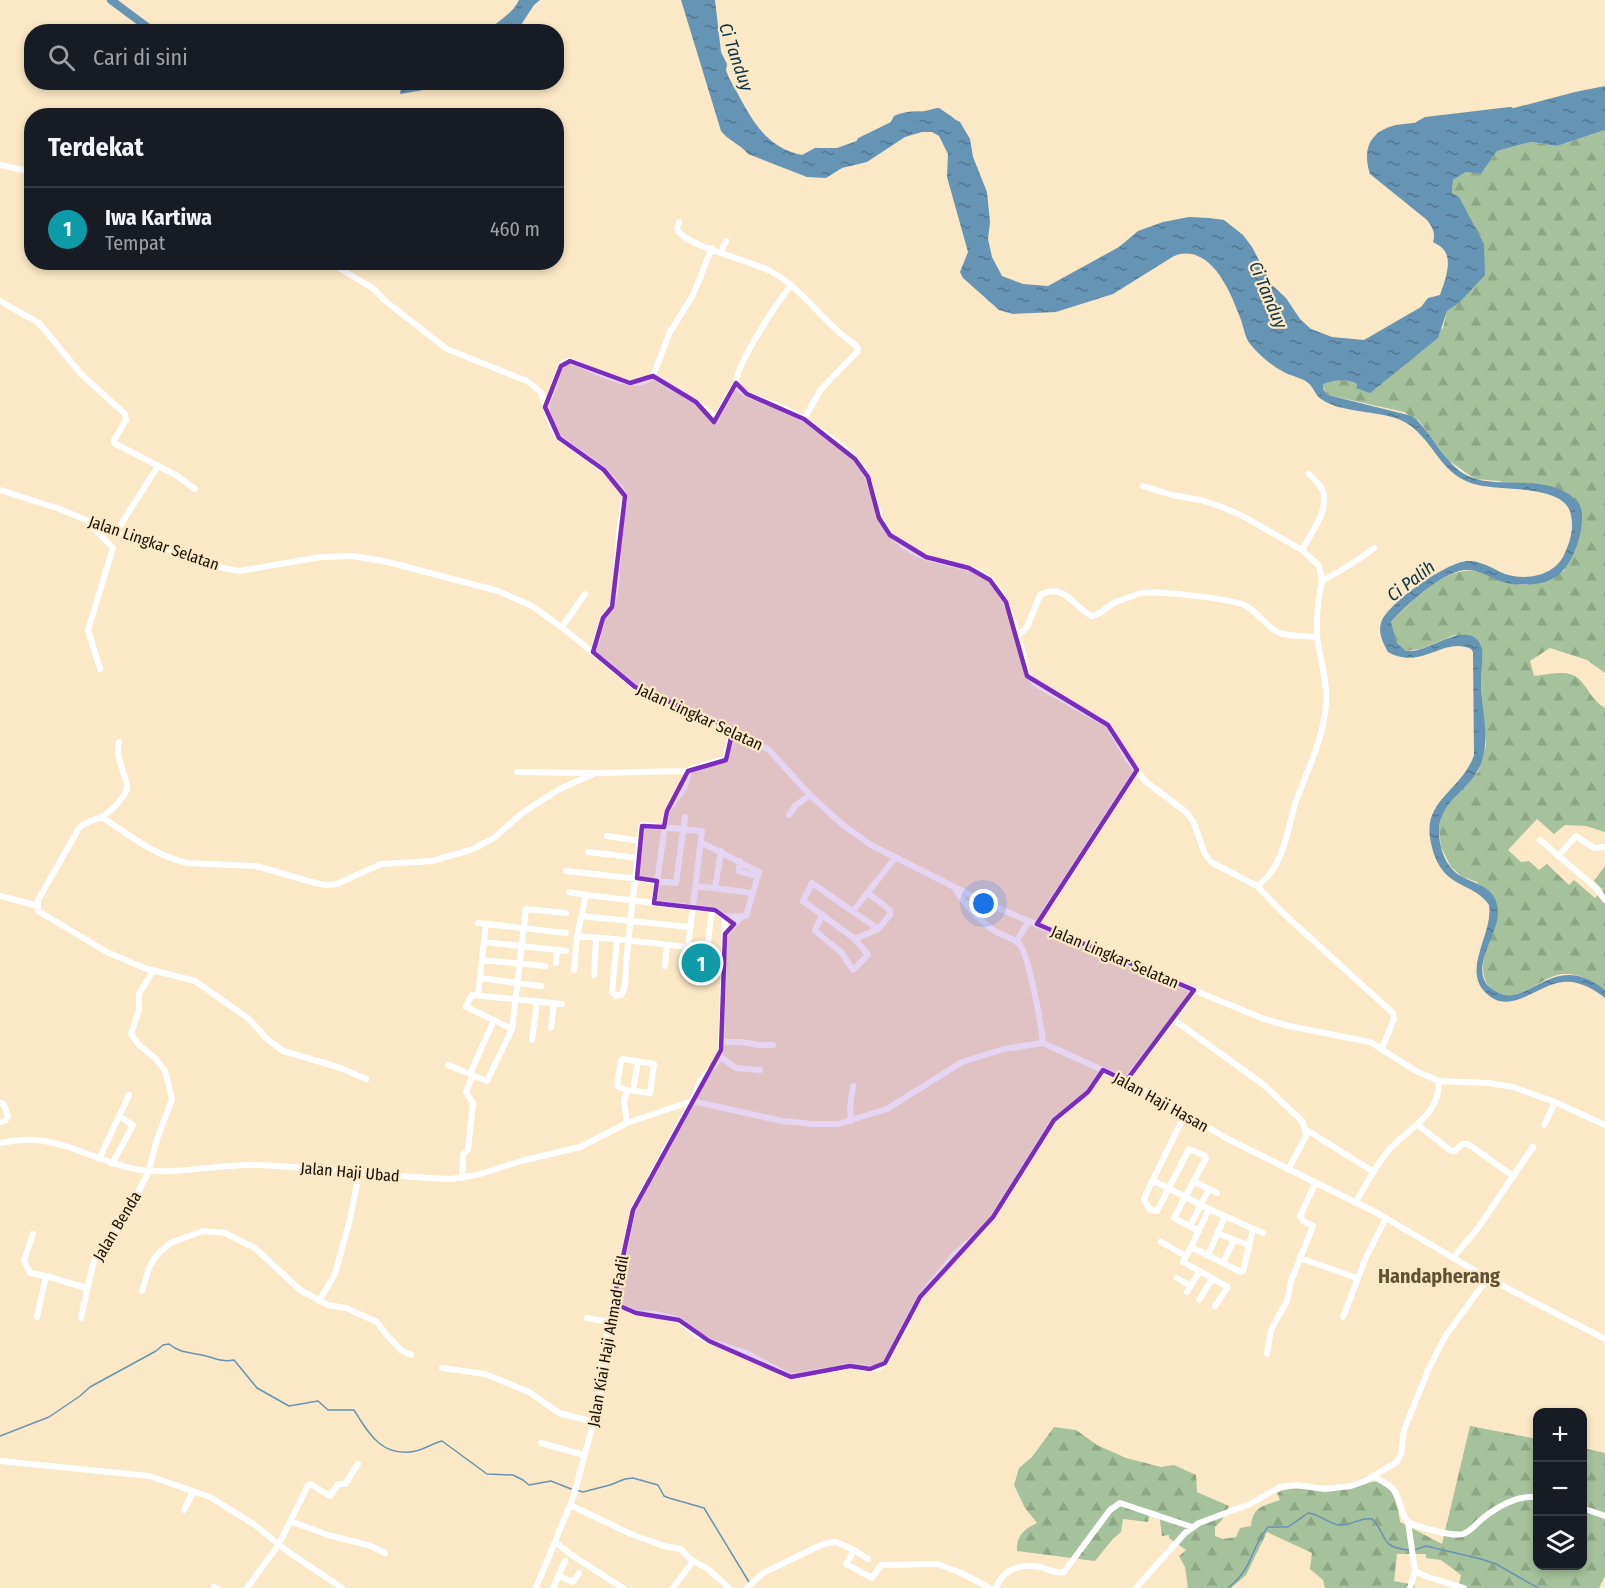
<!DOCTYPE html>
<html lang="id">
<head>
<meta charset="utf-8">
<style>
	body { margin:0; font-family:"Fira Sans Condensed",sans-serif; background:#242831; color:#f1f3f6 }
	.controls { position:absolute; right:18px; bottom:18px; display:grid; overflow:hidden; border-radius:12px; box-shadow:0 3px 9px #0003 }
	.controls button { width:54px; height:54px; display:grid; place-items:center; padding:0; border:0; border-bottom:2px solid #363941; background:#171b24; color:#f1f3f6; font:30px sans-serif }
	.you { position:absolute; left:984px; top:904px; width:21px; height:21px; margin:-15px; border:4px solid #fff; border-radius:50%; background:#1a73e8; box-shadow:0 0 0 9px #1a73e833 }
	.badge { display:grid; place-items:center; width:39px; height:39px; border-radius:50%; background:#7c3aed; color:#fff; font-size:20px; font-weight:700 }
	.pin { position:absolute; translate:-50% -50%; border:3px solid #fff; box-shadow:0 2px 6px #0006 }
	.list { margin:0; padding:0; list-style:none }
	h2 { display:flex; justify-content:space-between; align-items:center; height:78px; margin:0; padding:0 24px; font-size:26px }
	h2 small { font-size:20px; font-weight:400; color:#9ea1a6 }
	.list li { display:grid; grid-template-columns:39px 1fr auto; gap:18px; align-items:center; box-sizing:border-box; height:84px; padding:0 24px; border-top:2px solid #363941 }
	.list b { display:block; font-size:22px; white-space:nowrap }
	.list p { margin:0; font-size:20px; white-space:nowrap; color:#9ea1a6 }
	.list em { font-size:20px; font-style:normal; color:#9ea1a6 }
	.icon { flex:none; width:33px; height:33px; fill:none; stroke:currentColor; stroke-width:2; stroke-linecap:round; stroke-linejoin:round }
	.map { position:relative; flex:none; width:1605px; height:1588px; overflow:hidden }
	.search { position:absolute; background:#171b24; box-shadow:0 3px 9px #0003; left:24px; top:24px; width:540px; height:66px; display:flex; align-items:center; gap:15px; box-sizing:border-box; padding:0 21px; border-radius:24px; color:#9ea1a6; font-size:22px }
	.panel { position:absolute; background:#171b24; box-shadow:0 3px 9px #0003; left:24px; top:108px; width:540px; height:162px; border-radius:24px }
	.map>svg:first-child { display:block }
</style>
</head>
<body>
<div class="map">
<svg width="1605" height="1588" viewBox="0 0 1605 1588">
	<defs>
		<pattern id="forest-firs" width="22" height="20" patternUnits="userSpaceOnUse" patternTransform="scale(1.5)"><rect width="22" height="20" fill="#a5c29c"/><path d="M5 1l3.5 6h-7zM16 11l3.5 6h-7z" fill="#8da685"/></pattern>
		<pattern id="water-ripples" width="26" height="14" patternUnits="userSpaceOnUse" patternTransform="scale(1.5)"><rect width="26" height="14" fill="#6694b4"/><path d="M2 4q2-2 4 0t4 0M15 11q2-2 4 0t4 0" fill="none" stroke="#537790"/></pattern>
	</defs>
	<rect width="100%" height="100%" fill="#fbe8c6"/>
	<path fill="url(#forest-firs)" d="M1605 130V673L1587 660 1550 648 1530 661 1534 676C1547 675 1569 668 1580 680 1591 692 1590 698 1605 708V832L1586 826 1565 825 1554 834 1537 819 1508 850 1521 862 1529 861 1539 870 1547 864 1569 885 1574 880 1595 898 1603 890 1594 881 1605 866V990C1593 980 1579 973 1562 974 1538 977 1519 1007 1494 991 1486 985 1483 977 1483 967 1483 949 1496 932 1498 913L1477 882 1463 877 1451 867 1441 847 1439 829 1441 816 1448 803 1478 772 1486 745 1481 686 1482 648 1480 643 1454 635 1421 649 1406 651 1397 643 1391 622C1413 601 1446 563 1480 572 1491 575 1514 585 1524 585 1537 584 1552 575 1564 571L1578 502 1499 481 1475 479 1448 460 1420 422 1404 412 1328 395 1323 388V383C1335 380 1347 378 1357 384L1356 388 1443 328 1447 311 1459 303 1452 193 1453 180 1466 172 1481 174 1497 151 1531 142 1557 146Z
		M1470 1426 1537 1439 1538 1566H1582L1583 1448 1605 1453V1576L1599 1588H1458L1461 1575 1441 1560 1426 1558V1554H1397L1394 1581 1415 1585 1414 1588H1325L1323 1580 1310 1569 1312 1553 1267 1532 1246 1575 1231 1588H1188L1185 1567 1179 1556 1186 1550 1169 1538V1535L1162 1536 1159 1513 1151 1510 1148 1522 1123 1519 1121 1532 1112 1540 1095 1561 1017 1551C1017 1535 1023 1530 1037 1523L1025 1508 1014 1485 1019 1468 1032 1457 1054 1427 1076 1430 1097 1445 1126 1458 1161 1467 1174 1465 1196 1475 1197 1492 1229 1506 1222 1520 1215 1527V1536L1223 1539 1236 1537 1240 1528 1251 1526C1253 1506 1263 1506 1280 1500L1277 1493C1294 1484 1313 1492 1332 1490 1342 1490 1373 1480 1379 1482 1395 1488 1398 1508 1400 1522L1442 1544Z"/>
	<path fill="url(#water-ripples)" d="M519 0H540L534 5 517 31H490C498 19 513 14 519 0Z
		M681 0H715L721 52 727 64 726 70 729 78C749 112 760 146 802 155L815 148H837L879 133 887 129 894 116C914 107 942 112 960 122L970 139 973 157 987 192 990 222 988 239 992 257 1002 276 1023 284 1048 286 1119 247 1138 231 1163 222 1189 217 1209 218 1224 220 1243 235 1252 247 1272 285 1286 298 1300 319 1311 329 1332 337 1364 340 1421 307 1428 298 1440 295C1444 283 1455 258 1441 247 1439 245 1436 244 1433 242 1436 232 1432 227 1427 220L1370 174C1362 149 1370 131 1396 125L1495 113 1575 92 1605 86V130L1557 146 1531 142 1497 151 1481 174 1466 172 1453 180 1452 193 1459 197 1484 244 1485 275 1459 303 1447 311 1438 338 1370 393 1356 388 1357 384C1347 378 1334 380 1323 384V389L1328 395 1412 416C1435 434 1445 470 1476 479 1509 488 1549 474 1576 500 1585 509 1582 524 1580 535 1573 560 1563 581 1535 584 1524 585 1513 585 1503 582 1490 578 1479 569 1464 570 1439 574 1408 604 1391 622L1397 643 1406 651C1411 651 1416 651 1421 649 1438 644 1473 620 1482 648 1483 661 1481 673 1481 685 1482 713 1492 744 1478 770 1466 792 1440 802 1439 830 1439 845 1443 861 1455 872 1470 885 1498 883 1498 913 1498 936 1467 971 1492 989 1527 1016 1550 946 1605 990V998C1594 989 1578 980 1563 982 1538 984 1510 1017 1486 993 1461 969 1494 933 1489 905 1478 888 1457 887 1444 872 1437 864 1433 853 1431 843 1421 800 1462 791 1474 755L1473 652 1471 649C1443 636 1422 671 1388 652 1383 643 1378 633 1381 623 1386 604 1447 562 1467 561 1481 560 1493 569 1505 574 1526 581 1554 576 1564 555 1570 542 1574 530 1571 515 1566 484 1501 491 1478 485 1441 477 1435 442 1408 424 1386 409 1343 415 1321 399 1315 395 1313 386 1307 382 1300 377 1290 376 1282 371 1271 365 1259 355 1251 345 1245 339 1244 328 1241 320 1231 293 1211 242 1174 256L1113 294 1056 312 1013 314 999 310 963 278 960 272 968 252 947 177 948 154 939 136 932 132H922L905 137 867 162 842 168 826 178 807 177 748 154C740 144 729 141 721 131Z
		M415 83V82L464 83 400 94 401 89 409 88Z"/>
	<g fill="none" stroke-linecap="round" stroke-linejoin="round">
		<path stroke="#6694b4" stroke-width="1.5" d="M0 1436 49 1417 80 1396 90 1387 156 1351 163 1345 169 1344C181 1354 191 1352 206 1356 217 1359 222 1362 234 1360L257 1388 289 1406 318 1401 328 1410H354C369 1434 382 1458 416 1451 425 1449 433 1443 442 1441L487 1474 513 1475 523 1480 529 1485 551 1481 571 1489
			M576 1490 583 1492 610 1485 625 1479 633 1478 658 1485 664 1496 669 1498 704 1508 749 1582
			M1414 1550 1426 1546 1481 1559 1496 1564 1538 1588
			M1228 1588C1254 1568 1250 1548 1268 1527H1288L1308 1513C1319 1514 1328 1523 1339 1525 1351 1526 1360 1517 1372 1519 1389 1536 1378 1547 1409 1550"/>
		<path stroke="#6694b4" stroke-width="8" d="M111 0 154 32
			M225 82 229 86 242 82
			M922 116 938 112 951 121
			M1419 125 1426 121 1510 111
			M861 141 896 124"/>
		<path stroke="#fff" stroke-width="6" d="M0 165 32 172
			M679 222 677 229C684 246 753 261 772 272 799 287 818 314 841 334 847 340 855 342 858 349L857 352 821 389 804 419C825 435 856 451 867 476 878 500 875 523 898 541 905 547 916 554 925 557 949 566 978 564 996 586 1009 603 1015 628 1022 649 1028 666 1021 671 1037 685L1108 725 1128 759 1145 781 1186 812 1193 821 1205 854 1211 862 1257 886
			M712 248 693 295 670 332 653 376 696 402 716 418 736 383
			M721 252 726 241
			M329 262 374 289 384 300 447 349 527 381 541 392 551 424 559 438 604 470 621 489 625 496 619 532 616 586 612 607 603 618 593 652
			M791 285C780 299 730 372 737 386 743 397 772 402 783 408 790 411 796 415 804 419
			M0 301 39 323 81 374 125 414 126 420 114 440V443L176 475 195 489
			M546 407 561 366 563 363 570 361C592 368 632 395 653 376
			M1309 474C1313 478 1319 484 1322 489 1331 509 1310 534 1302 550L1319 566 1322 581
			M1143 486 1172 495 1201 500 1222 507 1241 515 1302 550
			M0 490 57 508 116 532 223 568 239 571 321 557 353 556 388 562 498 591 532 606 564 629 635 687 652 696 696 712 733 729 768 749 810 795 843 825 871 845 984 902 1082 944 1264 1019 1289 1026 1370 1042 1416 1071 1439 1081 1488 1083 1513 1087 1555 1102 1605 1125
			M87 521 113 548 88 630 100 669
			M116 532 158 466
			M1374 548C1358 561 1340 571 1322 581 1318 599 1316 616 1317 635 1319 658 1328 680 1326 704 1323 742 1307 769 1295 804 1287 832 1283 869 1257 886L1284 914 1393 1013 1394 1019 1382 1048
			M562 627 585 594
			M1017 637 1027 627 1040 595C1066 582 1072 607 1092 616 1102 614 1107 606 1116 602 1123 599 1131 597 1138 594 1152 589 1230 599 1244 605 1257 611 1264 624 1276 631 1285 637 1302 635 1313 637L1317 635
			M119 742C114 758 127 773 127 789 123 799 110 813 101 817 93 821 86 821 79 828L38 900V911L107 952 144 968 195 981 249 1019 266 1038 283 1051 338 1067 366 1079
			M517 772 592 773
			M789 815 795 806 810 795
			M102 817C129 835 155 856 187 863L256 866 315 883 326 885 337 884 381 864 432 861 473 849 494 838 522 813 558 790 595 773 688 771
			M607 836 641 841
			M1540 840 1595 887 1605 900
			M702 843 759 872 746 916 725 917
			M588 852 639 858
			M1558 856 1576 836 1594 848 1605 847
			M740 861 739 871 758 877
			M566 871 676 883 685 817
			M812 883 878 929 855 939 803 901Z
			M696 886 753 893
			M954 887C965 904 978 920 995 931 1002 936 1014 938 1019 944 1029 954 1041 1025 1043 1043
			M715 888 721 851
			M569 892 586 895
			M868 893 890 910V915L878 929
			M0 896 38 906
			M654 903 667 811 684 788 690 769 725 759 733 729
			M853 911 895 858
			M822 914 815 931 841 952 853 970 868 955 855 939
			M581 916 690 927
			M478 923 566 933
			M1037 924 1137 770
			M726 934 741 917
			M577 936C614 939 650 942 686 947H688L702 831 642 825C635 871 631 918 626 964 625 974 627 988 621 995L616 996 612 992 617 940
			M484 942 566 951
			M1016 942 1029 921
			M706 958 712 910
			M482 960 545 966
			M556 963 557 951
			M665 966 667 945
			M594 975 596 938
			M480 978 541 986
			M478 995 486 924
			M1174 1020 1264 1085 1303 1122 1306 1136 1288 1170
			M551 1028 554 1003
			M512 1029 466 1007 472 995 562 1004
			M532 1040 537 1001
			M721 1042H741L759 1045H773
			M719 1056 736 1068 760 1070
			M623 1059 654 1064 650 1093 627 1090 617 1086 621 1060Z
			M448 1065 487 1081 512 1029 526 909 566 913
			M470 1074 494 1020
			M1126 1081C1148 1049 1174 1022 1194 990
			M633 1091 638 1061
			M0 1103 4 1104 8 1117 5 1121 0 1122
			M1185 1114 1146 1194 1144 1200 1150 1210 1157 1211 1189 1149 1205 1156 1206 1158 1174 1218 1199 1231
			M851 1121 850 1108 853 1086
			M627 1123 624 1101 627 1090
			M1417 1124 1451 1151H1455L1462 1144H1468L1513 1176
			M1544 1125 1555 1102
			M1305 1129 1374 1172
			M0 1143C12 1141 24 1139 36 1140 72 1143 105 1165 141 1170 179 1175 217 1164 255 1165 321 1167 386 1177 451 1179L477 1175 521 1161 580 1147 627 1123 692 1101 782 1121 812 1124H838L887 1109 962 1062 1004 1049 1043 1043 1131 1083 1228 1139 1379 1214 1484 1276 1605 1339
			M99 1159 129 1095
			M112 1164 133 1125 119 1116
			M462 1178 463 1155 468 1149 473 1103 466 1092 473 1075
			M1152 1180 1209 1209
			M1193 1181 1217 1193
			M1355 1203C1366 1186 1375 1166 1388 1151 1410 1126 1439 1117 1439 1081
			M1190 1226 1209 1189
			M1253 1229 1243 1271 1241 1272 1191 1247 1209 1209 1263 1233
			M1217 1233 1248 1245
			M33 1234 24 1260 30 1273 46 1276
			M1161 1242 1186 1256
			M1191 1247 1183 1262 1228 1287 1215 1306
			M1208 1255 1225 1216
			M1300 1258 1357 1278
			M1453 1258 1478 1228 1533 1147
			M1223 1263 1234 1240
			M1177 1278 1191 1286
			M142 1291 149 1268 156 1256 170 1243 203 1231 225 1233 255 1248 300 1290 328 1305 346 1308 377 1322 385 1333 401 1350 411 1355
			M1187 1292 1199 1272
			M1199 1300 1212 1279
			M319 1301 335 1274 350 1219 359 1173
			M613 1303 636 1313 655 1314 679 1320 696 1334 709 1341 746 1353 791 1377 850 1366 870 1369 878 1368 885 1363 891 1353 920 1297 955 1254 980 1232 993 1217 1054 1120 1088 1092 1103 1070
			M37 1317 46 1276 87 1288
			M1343 1317 1366 1257 1386 1218
			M81 1318 92 1268 98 1253 122 1223 149 1171 156 1142 172 1099 165 1071 156 1059 139 1045 131 1034 139 1010V994L153 971
			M587 1318 610 1322
			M1267 1354 1271 1330 1287 1301 1291 1281 1313 1226 1303 1221 1300 1216 1315 1184
			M442 1368 485 1374 529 1392 559 1413 594 1422
			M541 1443 584 1455
			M0 1461 149 1476 210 1497 255 1525 287 1551 342 1588
			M1373 1476C1380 1480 1389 1484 1394 1490 1401 1500 1400 1513 1408 1522 1418 1527 1453 1537 1463 1534 1471 1531 1476 1524 1482 1519 1495 1508 1520 1493 1538 1498
			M570 1505 631 1534 664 1546 681 1549 690 1559 708 1569 729 1588
			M1582 1508 1605 1516
			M184 1510 193 1492
			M290 1521 328 1535 371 1546 385 1553
			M1408 1522 1415 1571 1428 1577 1464 1588
			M555 1542 573 1556 623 1588
			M854 1550 868 1559
			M559 1576 573 1582 579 1573
			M214 1587 217 1588
			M247 1588 279 1544 308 1485 310 1484 330 1496 338 1484H345L358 1464
			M536 1588 574 1495 599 1401 601 1362 633 1210 692 1101 700 1081 717 1062 721 1050 725 917 715 910 586 895 577 936 574 970
			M553 1588 565 1561
			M673 1588 693 1561
			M747 1588 763 1573 823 1544 836 1542 854 1550 846 1564 872 1578 881 1565 937 1564 961 1573 990 1588
			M996 1588C1003 1568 1021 1564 1040 1567 1048 1569 1056 1574 1064 1572L1110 1510 1120 1503 1192 1527
			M1136 1588 1185 1533 1199 1523 1250 1504 1280 1487 1296 1485 1325 1489 1351 1486 1365 1481 1397 1462 1401 1454 1404 1430 1429 1368 1446 1335 1488 1278
			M1410 1588 1415 1571"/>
	</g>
	<path fill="#7b2cbf" fill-opacity="0.2" stroke="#7b2cbf" stroke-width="4.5" stroke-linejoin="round" d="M570 361 630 383 653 376 696 402 714 422 736 383 747 394 804 419 855 459 868 477 879 518 890 535 926 557 969 568 990 580 1006 602 1027 676 1108 725 1137 770 1037 924 1194 990 1126 1081 1103 1070 1088 1092 1054 1120 993 1217 920 1297 885 1363 870 1369 850 1366 791 1377 709 1341 679 1320 636 1313 613 1303 633 1210 721 1050 725 934 734 924 715 910 654 903 657 881 637 878 642 826 664 827 667 811 688 771 726 760 733 729 635 687 593 652 603 618 612 607 625 496 604 470 559 438 545 407 561 366Z"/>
	<g text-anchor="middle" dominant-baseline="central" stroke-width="4.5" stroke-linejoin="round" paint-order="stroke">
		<g font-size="16" fill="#171105" stroke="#fbe8c6">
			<text transform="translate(154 543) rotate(19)">Jalan Lingkar Selatan</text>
			<text transform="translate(700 717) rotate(25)">Jalan Lingkar Selatan</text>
			<text transform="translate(1115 957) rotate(23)">Jalan Lingkar Selatan</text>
			<text transform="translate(1161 1102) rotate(29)">Jalan Haji Hasan</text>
			<text transform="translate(350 1172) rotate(5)">Jalan Haji Ubad</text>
			<text transform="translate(117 1226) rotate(-59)">Jalan Benda</text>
			<text transform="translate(608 1341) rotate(-80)">Jalan Kiai Haji Ahmad Fadil</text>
		</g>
		<g font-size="18" font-style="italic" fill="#093147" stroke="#fbe8c6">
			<text transform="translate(736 57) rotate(71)">Ci Tanduy</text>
			<text transform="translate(1268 295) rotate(67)">Ci Tanduy</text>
			<text transform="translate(1411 581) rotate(-37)">Ci Palih</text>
		</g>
		<g font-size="20" font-weight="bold" fill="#625235" stroke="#fbe8c6">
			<text x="1439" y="1276">Handapherang</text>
		</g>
	</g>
</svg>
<div class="controls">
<button>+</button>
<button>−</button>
<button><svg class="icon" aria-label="layers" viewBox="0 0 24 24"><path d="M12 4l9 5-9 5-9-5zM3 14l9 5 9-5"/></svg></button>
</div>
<div class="you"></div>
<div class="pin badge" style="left:701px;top:963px;background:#0f9aa8">1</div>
<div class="search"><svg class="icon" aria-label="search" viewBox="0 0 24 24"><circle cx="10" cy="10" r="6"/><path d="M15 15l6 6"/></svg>Cari di sini</div>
<section class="panel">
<h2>Terdekat<small></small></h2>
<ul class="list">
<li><span class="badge" style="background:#0f9aa8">1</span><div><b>Iwa Kartiwa</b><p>Tempat</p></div><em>460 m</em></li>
</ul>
</section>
</div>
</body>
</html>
